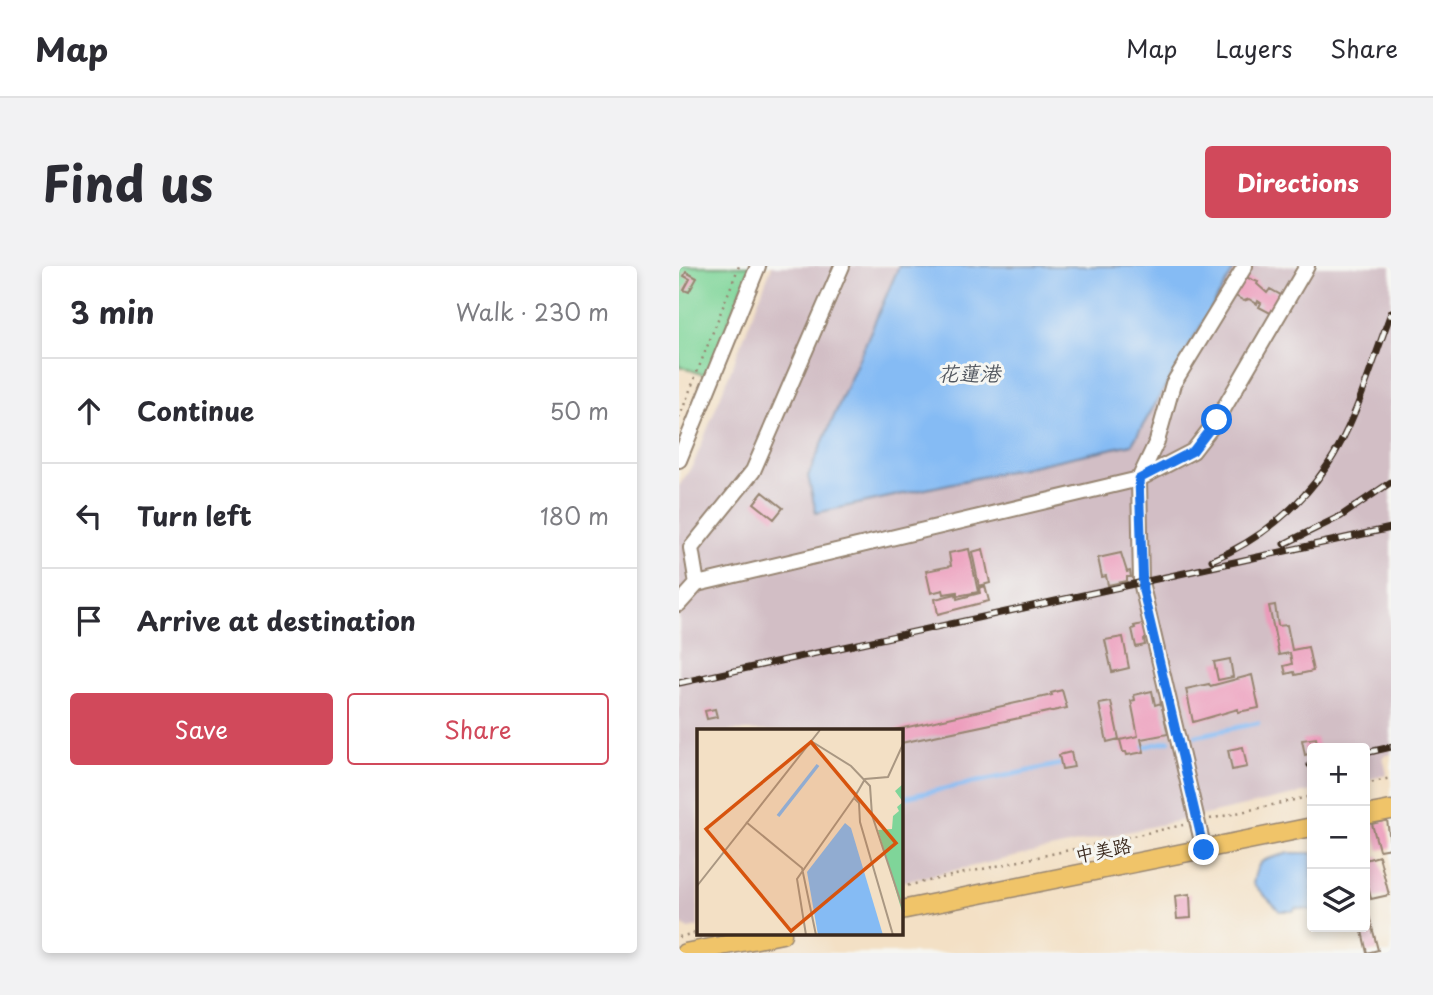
<!DOCTYPE html>
<html lang="en">
<head>
<meta charset="utf-8">
<style>
	body { margin:0; font-family:"Playpen Sans","LXGW WenKai TC",sans-serif; background:#f2f2f3; color:#2b2b33 }
	.controls { position:absolute; right:21px; bottom:21px; display:grid; overflow:hidden; border-radius:7px; box-shadow:0 4px 10px #0003 }
	.controls button { width:63px; height:63px; display:grid; place-items:center; padding:0; border:0; border-bottom:2px solid #e1e1e2; background:#fff; color:#2b2b33; font:35px sans-serif }
	.stop { position:absolute; width:21px; height:21px; margin:-16px; border:5px solid #1a73e8; border-radius:50%; background:#fff }
	.stop.end { background:#1a73e8; border-color:#fff; box-shadow:0 2px 7px #0008 }
	.list { margin:0; padding:0; list-style:none }
	h2 { display:flex; justify-content:space-between; align-items:center; height:91px; margin:0; padding:0 28px; font-size:30px }
	h2 small { font-size:23px; font-weight:400; color:#7c7c81 }
	.list li { display:grid; grid-template-columns:46px 1fr auto; gap:21px; align-items:center; box-sizing:border-box; height:105px; padding:0 28px; border-top:2px solid #e1e1e2 }
	.list b { display:block; font-size:26px; white-space:nowrap }
	.list em { font-size:23px; font-style:normal; color:#7c7c81 }
	.actions { display:flex; gap:14px; padding:21px 28px }
	.actions a { flex:1; padding:16px 0; border:2px solid #d1495b; border-radius:7px; text-align:center; font-size:24px; color:#d1495b }
	.actions .main { background:#d1495b; color:#fff }
	.icon { flex:none; width:38px; height:38px; fill:none; stroke:currentColor; stroke-width:2; stroke-linecap:round; stroke-linejoin:round }
	.map { position:relative; flex:none; width:712px; height:687px; overflow:hidden; border-radius:7px }
	header { display:flex; align-items:center; gap:42px; box-sizing:border-box; height:98px; padding:0 35px; background:#fff; border-bottom:2px solid #e1e1e2 }
	header strong { font-size:33px }
	nav { display:flex; gap:38px; margin-inline-start:auto; font-size:24px }
	.intro { display:flex; align-items:center; justify-content:space-between; box-sizing:border-box; height:168px; padding:0 42px }
	h1 { margin:0; font-size:49px }
	.button { padding:18px 32px; border-radius:7px; background:#d1495b; color:#fff; font-size:24px; font-weight:700 }
	main { display:flex; gap:42px; padding:0 42px }
	aside { flex:1; background:#fff; border-radius:7px; box-shadow:0 4px 10px #0003 }
	.map>svg:first-child { display:block }
</style>
</head>
<body>
<header>
<strong>Map</strong>
<nav><a>Map</a><a>Layers</a><a>Share</a></nav>
</header>
<div class="intro"><h1>Find us</h1><a class="button">Directions</a></div>
<main>
<aside>
<h2>3 min<small>Walk · 230 m</small></h2>
<ul class="list">
<li><svg class="icon" aria-label="ahead" viewBox="0 0 24 24"><path d="M12 20V5M6 11l6-6 6 6"/></svg><div><b>Continue</b></div><em>50 m</em></li>
<li><svg class="icon" aria-label="left" viewBox="0 0 24 24"><path d="M17 20v-9H6M10 6l-5 5 5 5"/></svg><div><b>Turn left</b></div><em>180 m</em></li>
<li><svg class="icon" aria-label="arrive" viewBox="0 0 24 24"><path d="M6 21V4h12l-3 4 3 4H6"/></svg><div><b>Arrive at destination</b></div></li>
</ul>
<div class="actions"><a class="main">Save</a><a>Share</a></div>
</aside>
<div class="map">
<svg width="712" height="687" viewBox="0 0 712 687">
	<rect width="100%" height="100%" fill="#f6f6f2"/>
	<filter id="ink" filterUnits="userSpaceOnUse"><feTurbulence type="fractalNoise" baseFrequency=".0143" numOctaves="2"/><feDisplacementMap in="SourceGraphic" scale="14" xChannelSelector="R" yChannelSelector="G"/><feConvolveMatrix kernelMatrix="1 2 1 2 8 2 1 2 1" color-interpolation-filters="sRGB"/></filter>
	<filter id="wash" filterUnits="userSpaceOnUse"><feTurbulence type="fractalNoise" baseFrequency=".00686" numOctaves="4" result="noise"/><feDisplacementMap in="SourceGraphic" scale="28" xChannelSelector="R" yChannelSelector="G"/><feGaussianBlur stdDeviation="1.57" result="paint"/><feColorMatrix in="noise" values="0 0 0 0 0 0 0 0 0 0 0 0 0 0 0 0 0 1.4 0 .05"/><feComposite in="paint" operator="in"/></filter>
	<g filter="url(#wash)">
		<rect width="100%" height="100%" fill="#f3e0c5"/>
		<path fill="#d2bec5" d="M93 0H220L130 209 453 178 557 0H712V488L704 490 708 509 686 514V482H633V525L222 616V465H19V661L9 663 0 656V220L15 197Z"/>
		<path fill="#7fd599" stroke="#5d805c" stroke-width="2" d="M0 0H72L28 110 0 100Z"/>
		<path fill="#85bbf4" stroke="#607289" stroke-width="2" d="M220 0H557L453 178 137 247 129 210Z
			M610 587H633V644L617 642 614 645H601L574 618C579 589 585 595 610 587Z"/>
		<g fill="none" stroke-linecap="round" stroke-linejoin="round">
			<path stroke="#85bbf4" stroke-width="4.5" d="M517 470 579 457
				M464 481 490 475
				M222 532 382 498"/>
		</g>
		<g id="blocks">
			<path fill="#ec99ba" d="M7 6 18 12 10 26 5 24 11 13 5 10Z
				M564 10 579 16 578 18 588 27 591 23 607 32 597 50 580 41 582 37 579 35 578 38 570 33 565 35 553 28Z
				M84 226 104 242 95 253 75 237Z
				M290 283 299 326 278 330V326L265 328 264 324 252 327 247 305 272 300 270 287Z
				M304 283 311 317 300 320 293 286Z
				M442 287 448 306 451 305 452 311H448V315L429 319 427 310 423 311 419 292Z
				M306 320 310 335 259 348 256 333 277 328 278 333 301 327 300 322Z
				M596 339 599 360 608 359 613 384 629 381 634 405 616 409 615 406 607 408 605 400 613 398 611 387 600 389 590 340Z
				M468 357 471 372 465 373 466 379 457 381 453 363 456 362 455 360Z
				M444 371 450 402 433 406 426 374Z
				M551 393 554 411 539 414 535 396Z
				M573 409 580 442 559 446V443L514 456 507 423 530 418 531 420Z
				M383 424 388 442 222 477V465H211L373 429 372 427Z
				M473 425 476 439 482 437 489 468 462 473 465 486 448 489 447 486H444L441 474 459 470 452 435 456 434 455 429Z
				M432 436 440 473 428 476 420 438Z
				M36 443 38 451 28 453 26 445Z
				M637 472 639 482H633V487L626 489 623 474Z
				M564 481 568 501 553 504 549 484Z
				M392 486 395 501 383 503 380 489Z
				M708 554 712 582 700 584 693 558Z
				M700 590 710 629 692 633 686 607V594Z
				M511 628 512 652 498 653 496 630Z
				M689 646 699 684 688 687 682 661H686V647Z"/>
		</g>
	</g>
	<g filter="url(#ink)">
		<use href="#blocks" fill-opacity="0" stroke="#978572" stroke-width="2"/>
		<g fill="none" stroke-linecap="round" stroke-linejoin="round">
			<defs>
				<path id="minor" d="M163 0 74 205 12 282 18 318 460 213 514 185 538 154 628 0
					M0 194 79 0
					M0 338 18 318
					M525 584 462 316 460 213 478 175 494 118 566 0"/>
				<path id="major" d="M686 549 712 544
					M222 644 633 561
					M6 687 103 668"/>
			</defs>
			<use href="#minor" stroke="#978572" stroke-width="18"/>
			<use href="#major" stroke="#978572" stroke-width="21"/>
			<path stroke="#978572" stroke-width="2.5" stroke-dasharray="2 5" stroke-linecap="butt" d="M0 152 60 0
				M686 518 712 512
				M531 553 633 530
				M222 621 504 559
				M0 671 19 666"/>
			<use href="#minor" stroke="#fff" stroke-width="14"/>
			<use href="#major" stroke="#f0c469" stroke-width="18"/>
			<defs>
				<path id="rail" d="M605 278 662 250 712 216
					M533 294C579 275 620 242 648 200 676 159 694 94 712 47
					M0 417 712 262
					M686 487 712 481
					M631 499 633 498"/>
			</defs>
			<use href="#rail" stroke="#3b2a1e" stroke-width="7"/>
			<use href="#rail" stroke="#f6f6f2" stroke-width="4.5" stroke-dasharray="13" stroke-linecap="butt"/>
		</g>
	</g>
	<g fill="none" stroke-linecap="round" stroke-linejoin="round" filter="url(#ink)">
		<path stroke="#1a73e8" stroke-width="9" d="M525 584 464 325 460 213 514 185 538 154"/>
	</g>
	<g text-anchor="middle" dominant-baseline="central" stroke-width="6" stroke-linejoin="round" paint-order="stroke">
		<g font-size="19" fill="#3b2a1e" stroke="#f6f6f2">
			<text transform="translate(424 583) rotate(-11)">中美路</text>
		</g>
		<g font-size="21" font-style="italic" fill="#51565e" stroke="#f6f6f2">
			<text x="290" y="106">花蓮港</text>
		</g>
	</g>
	<g transform="translate(18 463)">
		<rect width="206" height="206" fill="#f3e0c5"/>
		<path d="M206 55V186L181 101 195 100 196 87 202 82 200 78 206 73 198 62Z" fill="#7fd599"/>
		<path d="M148 94 154 99 186 206H121L110 143Z" fill="#85bbf4"/>
		<path fill="none" stroke="#85bbf4" stroke-width="3.5" d="M81 87 121 36"/>
		<path fill="none" stroke="#a99782" stroke-width="2" d="M114 12 154 37 173 57 175 86 207 183M157 69 168 50 191 48 207 13M49 93 105 139 119 206M0 157 123 1M109 206 100 150 157 69 162 74 163 93 196 206"/>
		<path fill="#d7540e" fill-opacity="0.15" stroke="#d7540e" stroke-width="3.5" d="M114 13 199 114 94 202 9 100Z"/>
		<rect width="206" height="206" fill="none" stroke="#3b2a1e" stroke-width="3.5"/>
	</g>
</svg>
<div class="controls">
<button>+</button>
<button>−</button>
<button><svg class="icon" aria-label="layers" viewBox="0 0 24 24"><path d="M12 4l9 5-9 5-9-5zM3 14l9 5 9-5"/></svg></button>
</div>
<div class="stop" style="left:538px;top:154px"></div>
<div class="stop end" style="left:525px;top:584px"></div>
</div>
</main>
</body>
</html>
